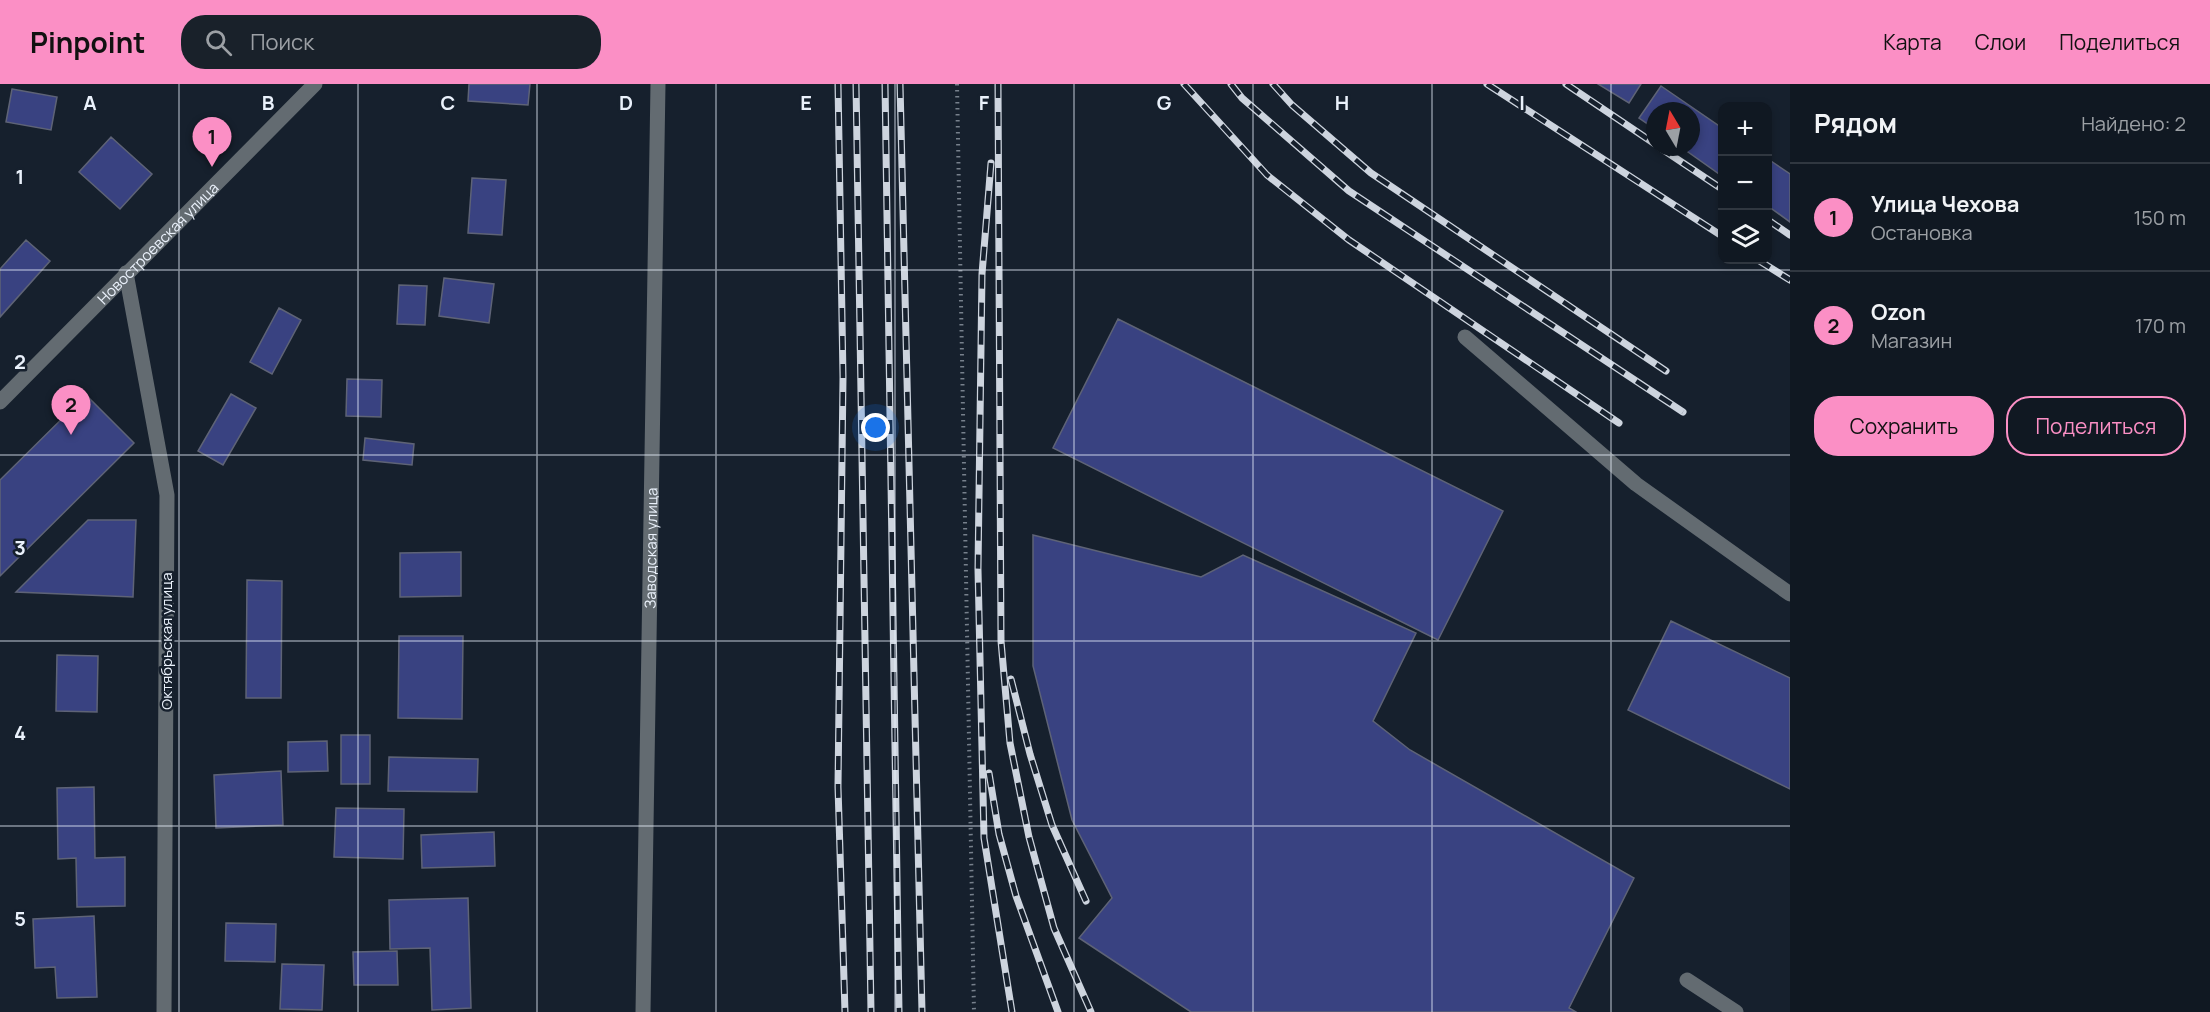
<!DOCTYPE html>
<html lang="ru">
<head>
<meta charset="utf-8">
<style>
	body { margin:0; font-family:Manrope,sans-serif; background:#19212a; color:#f1f3f6 }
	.controls { position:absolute; right:18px; top:18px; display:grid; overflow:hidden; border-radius:12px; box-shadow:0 3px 9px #0003 }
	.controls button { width:54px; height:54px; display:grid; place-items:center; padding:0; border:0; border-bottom:2px solid #303740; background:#101822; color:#f1f3f6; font:30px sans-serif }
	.compass { position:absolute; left:1646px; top:18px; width:54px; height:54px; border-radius:50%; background:#101822; box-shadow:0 3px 9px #0003; rotate:350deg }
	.you { position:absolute; left:876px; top:344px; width:21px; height:21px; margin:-15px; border:4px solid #fff; border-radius:50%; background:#1a73e8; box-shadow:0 0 0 9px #1a73e833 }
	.badge { display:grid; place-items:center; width:39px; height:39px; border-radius:50%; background:#fb8fc5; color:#111; font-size:20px; font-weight:700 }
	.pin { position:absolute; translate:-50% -50px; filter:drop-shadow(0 2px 3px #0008) }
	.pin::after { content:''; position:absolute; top:32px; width:21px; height:18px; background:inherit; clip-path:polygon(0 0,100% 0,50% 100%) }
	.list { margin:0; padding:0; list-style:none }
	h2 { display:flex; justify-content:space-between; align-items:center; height:78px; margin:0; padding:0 24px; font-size:26px }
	h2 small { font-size:20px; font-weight:400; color:#9ca0a5 }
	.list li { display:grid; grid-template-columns:39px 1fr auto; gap:18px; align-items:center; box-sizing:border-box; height:108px; padding:0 24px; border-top:2px solid #303740 }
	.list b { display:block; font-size:22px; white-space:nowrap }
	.list p { margin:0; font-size:20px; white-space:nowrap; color:#9ca0a5 }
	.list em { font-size:20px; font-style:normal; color:#9ca0a5 }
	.actions { display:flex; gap:12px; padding:18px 24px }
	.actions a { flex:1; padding:14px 0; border:2px solid #fb8fc5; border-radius:24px; text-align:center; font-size:21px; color:#fb8fc5 }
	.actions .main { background:#fb8fc5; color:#111 }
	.icon { flex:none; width:33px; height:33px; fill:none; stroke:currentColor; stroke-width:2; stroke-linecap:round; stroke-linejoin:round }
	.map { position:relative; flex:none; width:1790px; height:928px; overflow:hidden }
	header { display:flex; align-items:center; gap:36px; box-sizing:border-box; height:84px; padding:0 30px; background:#fb8fc5; color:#111 }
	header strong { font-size:28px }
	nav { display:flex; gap:33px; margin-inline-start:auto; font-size:21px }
	.search { width:420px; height:54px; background:#19212a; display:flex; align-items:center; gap:15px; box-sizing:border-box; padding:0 21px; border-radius:24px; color:#9ca0a5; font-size:22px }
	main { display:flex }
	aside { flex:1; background:#101822 }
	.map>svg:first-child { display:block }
</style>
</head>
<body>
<header>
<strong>Pinpoint</strong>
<div class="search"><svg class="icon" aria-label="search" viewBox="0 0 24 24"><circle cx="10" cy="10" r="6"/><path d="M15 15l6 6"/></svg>Поиск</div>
<nav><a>Карта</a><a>Слои</a><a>Поделиться</a></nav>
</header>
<main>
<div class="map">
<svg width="1790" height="928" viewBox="0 0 1790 928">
	<rect width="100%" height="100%" fill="#16202d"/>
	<path fill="#394281" stroke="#5e6376" stroke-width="1.5" d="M469 0H530L528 21 468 17Z
		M1598 0H1641L1629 19Z
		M1661 2 1722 44V92L1681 63H1691V27H1655V45L1639 34Z
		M12 5 57 13 51 46 6 38Z
		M111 53 152 90 120 125 79 88Z
		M1768 75 1790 90V138L1768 122Z
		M472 94 506 96 502 151 468 149Z
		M26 156 50 177 0 233V185Z
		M444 194 494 200 489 239 439 232Z
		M399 201 427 202 425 241 397 240Z
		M279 224 301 236 272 290 250 278Z
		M1118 235 1503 427 1438 556 1053 364Z
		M347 295 382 296 381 333 346 332Z
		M231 310 256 324 223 381 198 367Z
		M86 311 134 359 0 492V396Z
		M365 354 414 360 412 381 363 376Z
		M88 436H136L133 513 16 508Z
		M1033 451 1201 493 1243 471 1416 549 1373 637 1410 666 1634 794 1569 924 1576 928H1191L1079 854 1112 814 1072 736 1033 582Z
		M461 468V512L400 513V469Z
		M247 496 282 497 281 614H246Z
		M1671 537 1790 594V705L1628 626Z
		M399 552H463L462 635 398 634Z
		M57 571 98 572 97 628 56 627Z
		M341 651H370V700H341Z
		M327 657 328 687 288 688V658Z
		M389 673 478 675 477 708 388 707Z
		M281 687 283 741 216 744 214 691Z
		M94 703 95 774 125 773V822L77 823 76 774 58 775 57 704Z
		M336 724 404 725 403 775 334 773Z
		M494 748 495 782 422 784 421 751Z
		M468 814 471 924 432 926 430 864 390 865 389 816Z
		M94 832 97 913 57 914 55 883 35 884 33 835Z
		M226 839 276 840 275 878 225 877Z
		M397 867 398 901H354L353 868Z
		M282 880 324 881 322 926 280 925Z"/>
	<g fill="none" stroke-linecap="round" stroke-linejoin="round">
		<path stroke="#77808c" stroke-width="4" stroke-dasharray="1.5 4.5" stroke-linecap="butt" d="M957 0 974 928"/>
		<path stroke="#636b71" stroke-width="15" d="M1465 253 1636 400 1790 510
			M1687 896 1736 928"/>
		<path stroke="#636b71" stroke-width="15" d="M126 189 167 411 164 928"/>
		<g stroke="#636b71" stroke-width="15">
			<path id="s1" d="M0 318 315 0"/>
			<path id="s2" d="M643 928 658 0"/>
		</g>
		<defs>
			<path id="rail" d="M838 0 843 293 838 703 845 928
				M856 0 871 928
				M885 0 899 928
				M900 0 922 928
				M998 0 1001 557 1010 659 1029 753 1054 844 1091 928
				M1184 0 1267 91 1349 156 1619 339
				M1231 0 1242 14 1349 107 1683 328
				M1273 0 1292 21 1371 89 1666 287
				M1487 0 1722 152
				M1566 0 1655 60
				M1659 63 1722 105
				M991 79 982 190 978 485 984 754 1012 928
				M1768 136 1790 151
				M1758 176 1790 196
				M1011 595 1030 670 1052 741 1086 817
				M989 689 999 750 1016 812 1058 928"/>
		</defs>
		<use href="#rail" stroke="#cdd4de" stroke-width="7"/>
		<use href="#rail" stroke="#16202d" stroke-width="4.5" stroke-dasharray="14" stroke-linecap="butt"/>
	</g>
	<path fill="none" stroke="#eaf1fb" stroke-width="1.5" stroke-opacity="0.55" d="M179 0V928M358 0V928M537 0V928M716 0V928M895 0V928M1074 0V928M1253 0V928M1432 0V928M1611 0V928M0 186H1790M0 371H1790M0 557H1790M0 742H1790"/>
	<g text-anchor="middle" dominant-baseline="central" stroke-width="5" stroke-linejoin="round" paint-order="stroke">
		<g font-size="15" fill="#eaf1fb" stroke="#16202d">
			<text stroke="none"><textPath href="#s1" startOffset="224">Новостроевская улица</textPath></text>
			<text stroke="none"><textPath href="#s2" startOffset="464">Заводская улица</textPath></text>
			<text transform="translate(166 557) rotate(-90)">Октябрьская улица</text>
		</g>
	</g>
	<g font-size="20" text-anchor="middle" font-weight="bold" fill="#eaf1fb" stroke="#16202d" stroke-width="5" stroke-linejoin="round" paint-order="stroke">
		<text x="90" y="26">A</text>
		<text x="268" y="26">B</text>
		<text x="448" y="26">C</text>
		<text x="626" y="26">D</text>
		<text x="806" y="26">E</text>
		<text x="984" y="26">F</text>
		<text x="1164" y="26">G</text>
		<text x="1342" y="26">H</text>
		<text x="1522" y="26">I</text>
		<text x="20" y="100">1</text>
		<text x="20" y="285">2</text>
		<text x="20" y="471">3</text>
		<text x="20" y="656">4</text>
		<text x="20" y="842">5</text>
	</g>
</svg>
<div class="controls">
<button>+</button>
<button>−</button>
<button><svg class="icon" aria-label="layers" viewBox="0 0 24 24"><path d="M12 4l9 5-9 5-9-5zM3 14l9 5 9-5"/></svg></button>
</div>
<svg class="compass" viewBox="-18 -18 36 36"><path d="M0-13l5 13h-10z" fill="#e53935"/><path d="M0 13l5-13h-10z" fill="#9ca0a5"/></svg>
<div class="you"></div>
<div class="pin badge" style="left:212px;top:83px">1</div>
<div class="pin badge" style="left:71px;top:351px">2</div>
</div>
<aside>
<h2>Рядом<small>Найдено: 2</small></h2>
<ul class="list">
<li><span class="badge">1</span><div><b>Улица Чехова</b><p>Остановка</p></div><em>150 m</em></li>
<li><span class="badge">2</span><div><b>Ozon</b><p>Магазин</p></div><em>170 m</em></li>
</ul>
<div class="actions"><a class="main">Сохранить</a><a>Поделиться</a></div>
</aside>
</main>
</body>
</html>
